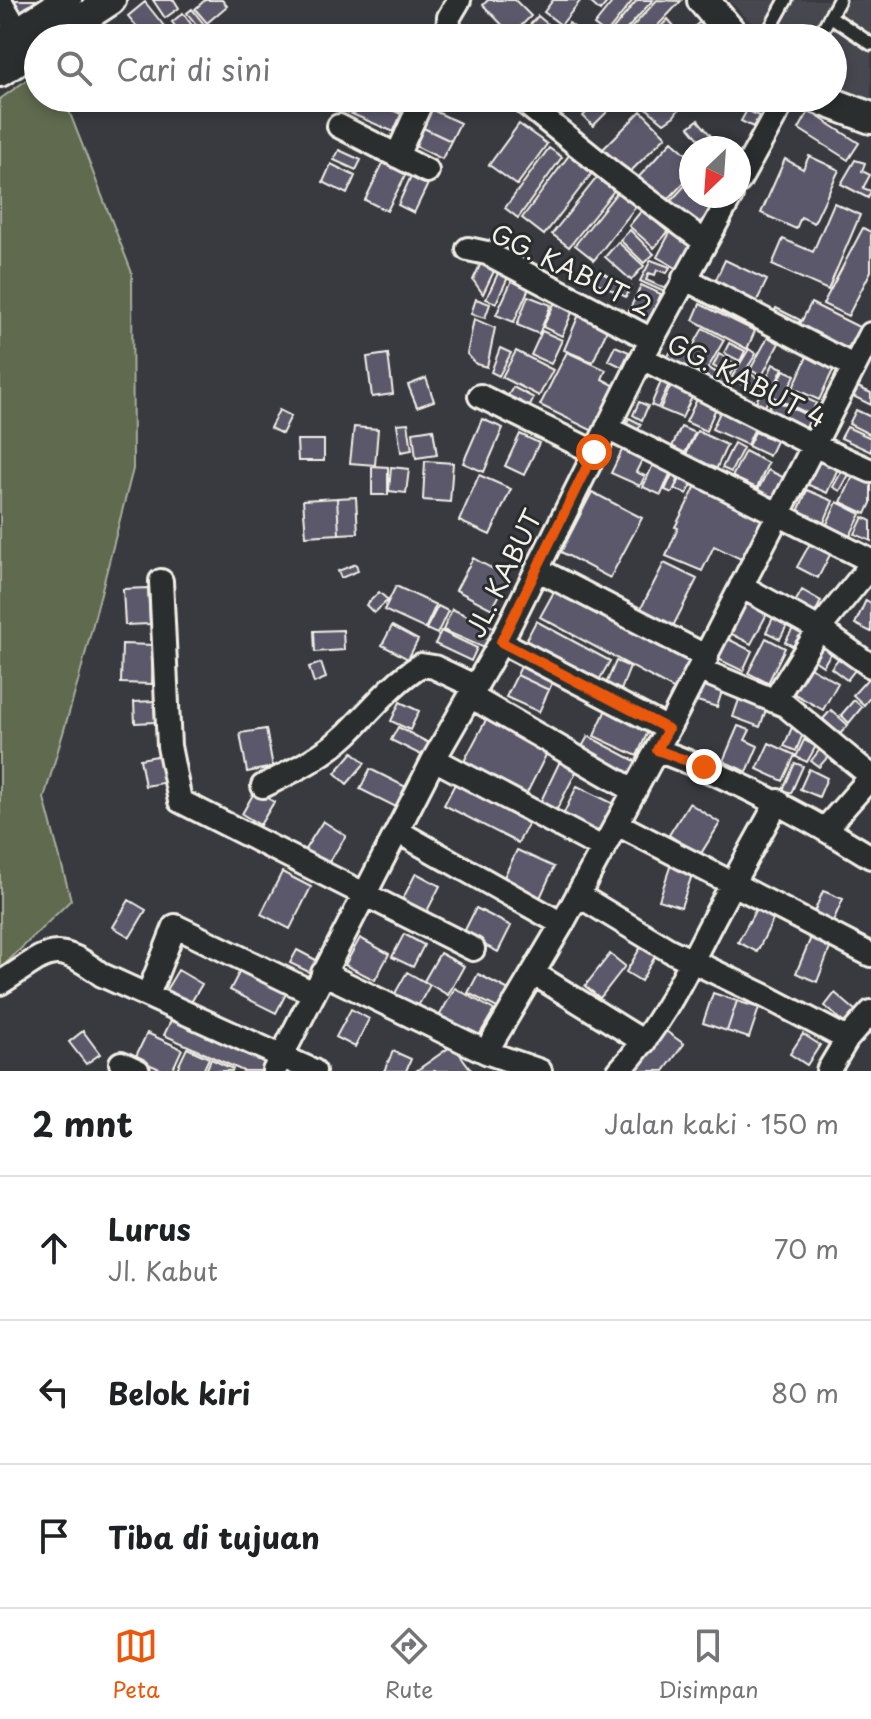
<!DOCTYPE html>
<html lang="id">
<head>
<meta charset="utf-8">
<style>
	body { margin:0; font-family:"Playpen Sans",sans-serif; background:#f2f2f2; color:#202124 }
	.compass { position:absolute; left:679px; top:136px; width:72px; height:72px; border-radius:50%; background:#fff; box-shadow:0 4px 12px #0003; rotate:205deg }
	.stop { position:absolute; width:24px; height:24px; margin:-18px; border:6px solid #ea580c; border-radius:50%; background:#fff }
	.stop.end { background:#ea580c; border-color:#fff; box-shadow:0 2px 8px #0008 }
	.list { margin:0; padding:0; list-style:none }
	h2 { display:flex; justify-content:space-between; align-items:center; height:104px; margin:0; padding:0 32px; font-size:34px }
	h2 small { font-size:26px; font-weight:400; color:#757577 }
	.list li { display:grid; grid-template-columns:52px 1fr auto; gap:24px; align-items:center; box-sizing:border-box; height:144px; padding:0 32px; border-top:2px solid #e0e0e0 }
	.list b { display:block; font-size:30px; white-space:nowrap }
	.list p { margin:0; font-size:26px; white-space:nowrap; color:#757577 }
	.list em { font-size:26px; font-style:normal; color:#757577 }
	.icon { flex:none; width:44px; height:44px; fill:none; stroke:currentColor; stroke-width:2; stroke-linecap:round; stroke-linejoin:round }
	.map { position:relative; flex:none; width:871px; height:1071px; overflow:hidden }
	.search { position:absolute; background:#fff; box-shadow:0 4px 12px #0003; left:24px; right:24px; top:24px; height:88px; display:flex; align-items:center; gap:20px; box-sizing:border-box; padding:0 28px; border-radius:44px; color:#757577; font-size:30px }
	.sheet { height:536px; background:#fff }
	nav { display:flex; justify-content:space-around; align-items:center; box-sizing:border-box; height:112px; border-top:2px solid #e0e0e0; background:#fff; font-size:22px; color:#757577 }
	nav a { display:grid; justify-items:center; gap:4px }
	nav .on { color:#ea580c }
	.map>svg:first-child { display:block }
</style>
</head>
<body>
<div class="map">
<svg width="871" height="1071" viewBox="0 0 871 1071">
	<rect width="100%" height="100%" fill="#383a40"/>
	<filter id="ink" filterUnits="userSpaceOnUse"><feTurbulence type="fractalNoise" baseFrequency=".0125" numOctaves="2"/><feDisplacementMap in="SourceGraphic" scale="16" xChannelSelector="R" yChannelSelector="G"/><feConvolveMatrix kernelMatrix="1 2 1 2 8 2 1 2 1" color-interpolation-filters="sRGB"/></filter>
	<g filter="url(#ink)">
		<path fill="#464650" d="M729 0H871V99L833 88V38H766Z"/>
		<path fill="#5f6a50" stroke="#aaae9c" stroke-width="2" d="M38 72V98H64L132 273 133 469 78 682 44 798 71 900 0 969V99Z"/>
		<path fill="#5a586a" stroke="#f4f1e8" stroke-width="2" d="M11 0H41L24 15Z
			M153 0H174L179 8 165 18Z
			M205 0H222L227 6 207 23 195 9Z
			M488 0H515L531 16 512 35 483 5Z
			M553 0H581L561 25 544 12Z
			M588 0H609L600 11Z
			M614 0H633L606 34 594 25Z
			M637 0H653L619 38H606Z
			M657 0 681 1 646 38H622Z
			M145 2 164 26 149 38H146L128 16Z
			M192 9 214 37 213 38H207L187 13Z
			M183 13 201 38H184L172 22Z
			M538 16 555 30 548 38H518Z
			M668 19 684 38H650Z
			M700 22 707 31 698 38H691L687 33Z
			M569 23 588 38H571L565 29Z
			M408 25 434 38H401Z
			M337 98H365L401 114 394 132 333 106Z
			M378 98H411L404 114 376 101Z
			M600 98H621L593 126 583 116Z
			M634 98H682L685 101 674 116 664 123Z
			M424 106 460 123 451 141 415 124Z
			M747 110 759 116 753 127 741 121Z
			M641 111 666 136 628 174 603 149Z
			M809 111 859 143 848 160 799 129Z
			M698 120 712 137 703 144 689 127Z
			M415 124 451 141 442 159 407 142Z
			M519 124 547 144 517 185 489 165Z
			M672 141 691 158V175L662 206 635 181Z
			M549 148 562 157 518 218 505 208Z
			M339 150 361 160 356 170 334 160Z
			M573 150 596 168 544 235 522 218Z
			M809 156 839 170 814 223 801 217 796 229 761 213 785 159 803 169Z
			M855 160 865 163 862 171 870 175 863 188 871 191 868 198 841 184Z
			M384 161 407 172 387 211 365 200Z
			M331 164 355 176 347 194 323 182Z
			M599 175 616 188 569 247 552 234Z
			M411 176 428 184 414 213 398 205Z
			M691 179V196H724L696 227 669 203Z
			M619 190 638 204 594 260 575 245Z
			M834 203 860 215 828 290 772 265 783 239 813 252Z
			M642 210 668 232 654 248 629 226Z
			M674 225 700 240 682 271 657 257Z
			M863 228 871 232V271L848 316 823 304Z
			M630 230 654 254 644 263 620 240Z
			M618 242 644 266 631 280 605 257Z
			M651 260 670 267 667 273 657 270 655 275 649 273 646 280 673 292 671 295 640 281Z
			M725 260 767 280 755 305 713 286Z
			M481 263 495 269 483 294 473 280Z
			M500 269 510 273 496 303 486 299Z
			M600 272 631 287 626 297 595 282Z
			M512 280 529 288 514 322 496 315Z
			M641 285 661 294 647 325 627 315Z
			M528 296 551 305 539 334 517 325Z
			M476 299 490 304 485 318 471 314Z
			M556 300 574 308 562 336 543 327Z
			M811 303 859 327 845 354 797 330Z
			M700 304 755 331 747 349 693 320Z
			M776 308 800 320 794 331 771 319Z
			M580 312 609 325 593 362 564 350Z
			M474 319 495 328 487 367 476 364 467 354Z
			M703 328 724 340 708 368 729 379 721 395 664 364 672 349 687 357Z
			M542 331 562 340 551 364 531 355Z
			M768 337 779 343 762 376 750 370Z
			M729 343 745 351 740 361 724 353Z
			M615 346 629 352 622 367 608 360Z
			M500 348 511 353 499 376 491 372Z
			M749 349 756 354 739 381 732 377Z
			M516 351 553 370 539 396 502 377Z
			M567 352 606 370 602 379 621 389 599 434 540 405Z
			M388 354 393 394 372 397 367 357Z
			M719 354 736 364 730 375 713 366Z
			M808 354 835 366 819 400 793 388Z
			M773 364 783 368 761 415 752 411Z
			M784 370 795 375 788 390 816 403 811 415 771 396Z
			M747 372 759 379 753 390 741 384Z
			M663 377 671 380 658 408 651 405Z
			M426 378 434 401 417 407 408 385Z
			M851 384 871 393V405L847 393Z
			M671 385 693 395 682 418 660 409Z
			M513 387 534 398 528 410 506 399Z
			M698 397 717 406 706 431 686 422Z
			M773 399 811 417 802 436 764 418Z
			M639 402 648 406 642 420 633 415Z
			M722 408 757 424 747 445 712 429Z
			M279 410 291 416 282 434 270 428Z
			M856 410 871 417V435L849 424Z
			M629 418 641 424 636 434 624 428Z
			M482 419 503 428 484 472 463 463Z
			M408 423 412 450 401 452 397 424Z
			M354 427 378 429 375 465 350 463Z
			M681 427 695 433 683 457 670 451Z
			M847 427 871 438V452L841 438Z
			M433 429 437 455 416 458 413 432Z
			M697 431 727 445 715 472 684 458Z
			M755 432 776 441 769 456 748 446Z
			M520 434 539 443 524 475 505 466Z
			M297 440H324V461H298Z
			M626 442 646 452 636 472 645 476 640 486 611 473Z
			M734 443 743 448 731 472 722 468Z
			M745 451 768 463 757 488 732 477Z
			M818 453 840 464 827 493 804 483Z
			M655 460 673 467 661 495 643 487Z
			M425 461 453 463 450 502 423 500Z
			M845 465 852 469 840 491 833 487Z
			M372 466 388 467V495H372Z
			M676 466 683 470 672 493 665 490Z
			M391 467 409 469 406 493 389 491Z
			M768 470 791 481 780 503 757 492Z
			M855 472 871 480V503L866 514 841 502Z
			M479 475 511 489 490 535 459 521Z
			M682 475 694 480 687 494 675 489Z
			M697 484 768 519 747 562 714 546 702 571 666 556 678 528 675 527Z
			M807 490 833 501 823 525 797 514Z
			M592 492 642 518 610 578 561 552Z
			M356 497 358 533 339 534 337 498Z
			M337 498 339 534 306 536 303 500Z
			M837 502 861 514 850 536 826 526Z
			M863 517 871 521V541L855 534Z
			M812 540 832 551 818 578 797 567Z
			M473 558 509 578 492 609 456 590Z
			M664 563 697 579 670 632 637 616Z
			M356 564 358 571 341 578 338 571Z
			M396 586 436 605 425 629 384 610Z
			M148 588 150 624 125 625 123 589Z
			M556 588 690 660 675 690 540 617Z
			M802 590 821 601 814 615 794 604Z
			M379 592 388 600 374 613 366 605Z
			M741 598 768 612 751 644 724 630Z
			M866 600 871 603V632L855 624Z
			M438 606 448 611 437 634 426 629Z
			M452 609 496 629 487 649 443 630Z
			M775 614 789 621 780 639 766 632Z
			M536 621 610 661 597 684 524 644Z
			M795 625 807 632 798 649 785 642Z
			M392 626 418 640 408 659 382 645Z
			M343 630 344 650 315 652 314 631Z
			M441 631 477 648 471 661 435 644Z
			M726 638 752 651 743 671 716 658Z
			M766 638 785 648 768 683 748 673Z
			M819 639 834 648 823 666 808 656Z
			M122 644 153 645 152 684 121 683Z
			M843 653 859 665 847 680 831 668Z
			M616 661 630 667 621 690 606 684Z
			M523 662 555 677 549 690 517 675Z
			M321 663 326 678 314 683 309 667Z
			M808 666 838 683 823 710 793 693Z
			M517 675 549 690 539 712 506 697Z
			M871 675V696L864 705 853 695Z
			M701 677 724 685 717 707 694 700Z
			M741 694 768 704 760 727 733 717Z
			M854 700 862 707 849 723 841 715Z
			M154 701 155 722 135 723 134 702Z
			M400 702 419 711 410 730 391 721Z
			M608 705 651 725 637 756 594 736Z
			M831 710 848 725 840 734 823 719Z
			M487 718 549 749 525 797 462 765Z
			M793 725 805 729 796 751 784 746Z
			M738 726 750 730 745 740 758 746 747 772 723 761Z
			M398 727 431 744 425 757 391 740Z
			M266 729 273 767 247 772 240 733Z
			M588 736 639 763 630 781 578 754Z
			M804 740 816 746 807 762 796 757Z
			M769 743 795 755 783 781 757 769Z
			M825 743 834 750 819 767 811 761Z
			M353 752 365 763 347 784 335 773Z
			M163 755 168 782 145 786 140 759Z
			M561 759 578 768 554 815 538 807Z
			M795 763 803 766 791 793 783 790Z
			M370 769 408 788 398 808 360 789Z
			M809 769 827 778 819 797 800 789Z
			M457 780 532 817 518 843 444 805Z
			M577 786 614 804 599 836 562 817Z
			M255 791 274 802 260 825 242 814Z
			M689 803 720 823 700 855 669 835Z
			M323 821 346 836 327 865 304 851Z
			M517 850 554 867 540 898 502 881Z
			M672 861 694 869 681 907 659 900Z
			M282 872 311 887 290 929 261 914Z
			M416 873 440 886 422 921 398 908Z
			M823 891 843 899 830 928 811 919Z
			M129 900 146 910 130 937 113 927Z
			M476 908 511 926 498 952 463 934Z
			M756 909 774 918 757 952 738 942Z
			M404 934 424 945 413 967 392 957Z
			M812 935 832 943 817 982 796 973Z
			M360 938 389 954 375 980 345 965Z
			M642 945 657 953 641 981 626 972Z
			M297 950 318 961 311 973 290 963Z
			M440 953 464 966 448 995 424 981Z
			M610 954 625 966 600 998 585 986Z
			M243 965 289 988 276 1013 230 990Z
			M178 970 202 984 187 1009 163 995Z
			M407 972 430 985 417 1008 394 995Z
			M478 974 509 990 499 1009 468 993Z
			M455 988 494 1010 477 1039 438 1018Z
			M713 993 737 1001 727 1031 703 1023Z
			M835 993 856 1011 845 1024 825 1006Z
			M737 1001 759 1008 749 1038 727 1031Z
			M351 1009 369 1019 355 1047 336 1037Z
			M175 1012 275 1058 270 1071H243L164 1035Z
			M663 1029 684 1044 664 1071H632Z
			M83 1031 100 1054 86 1064 69 1042Z
			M147 1033 182 1049 172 1071H164L135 1058Z
			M803 1034 820 1045 807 1065 790 1054Z
			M453 1045 472 1071H416Z
			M187 1048 209 1058 203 1071H176Z
			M393 1051 411 1059 406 1071H384Z
			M211 1059 233 1069 232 1071H206Z"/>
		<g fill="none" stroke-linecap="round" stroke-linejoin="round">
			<defs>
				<path id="service" d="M830 16 871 44
					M765 38 786 0
					M818 38 839 0"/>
				<path id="minor" d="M0 1 18 31
					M448 38 449 17 459 0
					M519 98 613 174 705 242
					M339 126 427 171
					M397 156 423 98
					M739 181 785 98
					M468 249 487 253 652 340
					M684 278 853 366
					M642 358 813 445 871 471
					M480 396 594 452
					M607 428 871 561
					M537 569 707 657
					M161 581 169 746 180 801 473 949
					M741 586 819 629 871 666
					M501 642 668 729
					M700 670 785 705 871 776
					M470 696 635 791
					M774 701 819 629 871 565
					M657 750C734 778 802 814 871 857
					M434 759 604 849
					M263 786C293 771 324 756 348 733 372 709 392 683 421 665L434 667 476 687
					M617 824 871 955
					M825 829 871 777
					M397 831 562 924
					M578 895 669 950 765 996 847 1039
					M323 973 486 1052 540 1071
					M533 973 644 1042
					M0 983C47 955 51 936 102 975L314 1071
					M148 995 175 926 313 993
					M486 1052 562 924 668 729 871 334
					M121 1063 138 1071
					M274 1071 434 759 501 642 642 358 731 196
					M619 1071C661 1026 685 974 713 920 734 880 756 841 778 801
					M828 1071 847 1039 871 1012"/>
				<path id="tertiary" d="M53 38 111 0
					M0 43 67 0
					M0 72 38 48"/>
				<path id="secondary" d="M703 0 735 38
					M818 98 871 118"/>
			</defs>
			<use href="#service" stroke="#f4f1e8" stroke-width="17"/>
			<use href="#minor" stroke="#f4f1e8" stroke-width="28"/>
			<use href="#tertiary" stroke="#f4f1e8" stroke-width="34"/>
			<use href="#secondary" stroke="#f4f1e8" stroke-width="36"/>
			<use href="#service" stroke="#2a2d2e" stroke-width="11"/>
			<use href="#minor" stroke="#2a2d2e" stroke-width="22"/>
			<use href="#tertiary" stroke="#2a2d2e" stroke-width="28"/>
			<use href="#secondary" stroke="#2a2d2e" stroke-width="30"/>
		</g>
	</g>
	<g fill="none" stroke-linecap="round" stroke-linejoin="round" filter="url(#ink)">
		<path stroke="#ea580c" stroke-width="10" d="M594 452 501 642 668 729 657 750 704 767"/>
	</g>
	<g text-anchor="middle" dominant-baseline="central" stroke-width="6" stroke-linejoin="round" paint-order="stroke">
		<g font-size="26" fill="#f4f1e8" stroke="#2a2d2e">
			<text transform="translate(572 269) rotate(26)">GG. KABUT 2</text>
			<text transform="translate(747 380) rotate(27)">GG. KABUT 4</text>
			<text transform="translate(503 573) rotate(-64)">JL. KABUT</text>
		</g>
	</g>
</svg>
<svg class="compass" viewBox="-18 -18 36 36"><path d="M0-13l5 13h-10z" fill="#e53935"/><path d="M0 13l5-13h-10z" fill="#757577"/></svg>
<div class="stop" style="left:594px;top:452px"></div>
<div class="stop end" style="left:704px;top:767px"></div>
<div class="search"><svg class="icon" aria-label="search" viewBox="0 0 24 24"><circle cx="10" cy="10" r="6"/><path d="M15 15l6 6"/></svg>Cari di sini</div>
</div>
<section class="sheet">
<h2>2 mnt<small>Jalan kaki · 150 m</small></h2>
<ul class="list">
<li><svg class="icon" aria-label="ahead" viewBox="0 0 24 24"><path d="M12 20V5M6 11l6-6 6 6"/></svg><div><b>Lurus</b><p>Jl. Kabut</p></div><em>70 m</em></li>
<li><svg class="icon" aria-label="left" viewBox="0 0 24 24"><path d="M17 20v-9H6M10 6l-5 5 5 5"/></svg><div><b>Belok kiri</b></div><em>80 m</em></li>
<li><svg class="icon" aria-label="arrive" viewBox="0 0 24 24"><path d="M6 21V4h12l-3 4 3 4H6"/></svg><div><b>Tiba di tujuan</b></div></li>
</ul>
</section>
<nav>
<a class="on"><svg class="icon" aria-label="map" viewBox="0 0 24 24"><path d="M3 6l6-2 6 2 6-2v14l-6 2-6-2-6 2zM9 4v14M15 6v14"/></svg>Peta</a>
<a><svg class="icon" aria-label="directions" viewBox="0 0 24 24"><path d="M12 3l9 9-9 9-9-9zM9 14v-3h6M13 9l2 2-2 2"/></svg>Rute</a>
<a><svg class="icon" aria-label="saved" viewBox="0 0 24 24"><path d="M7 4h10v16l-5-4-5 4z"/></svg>Disimpan</a>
</nav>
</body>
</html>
